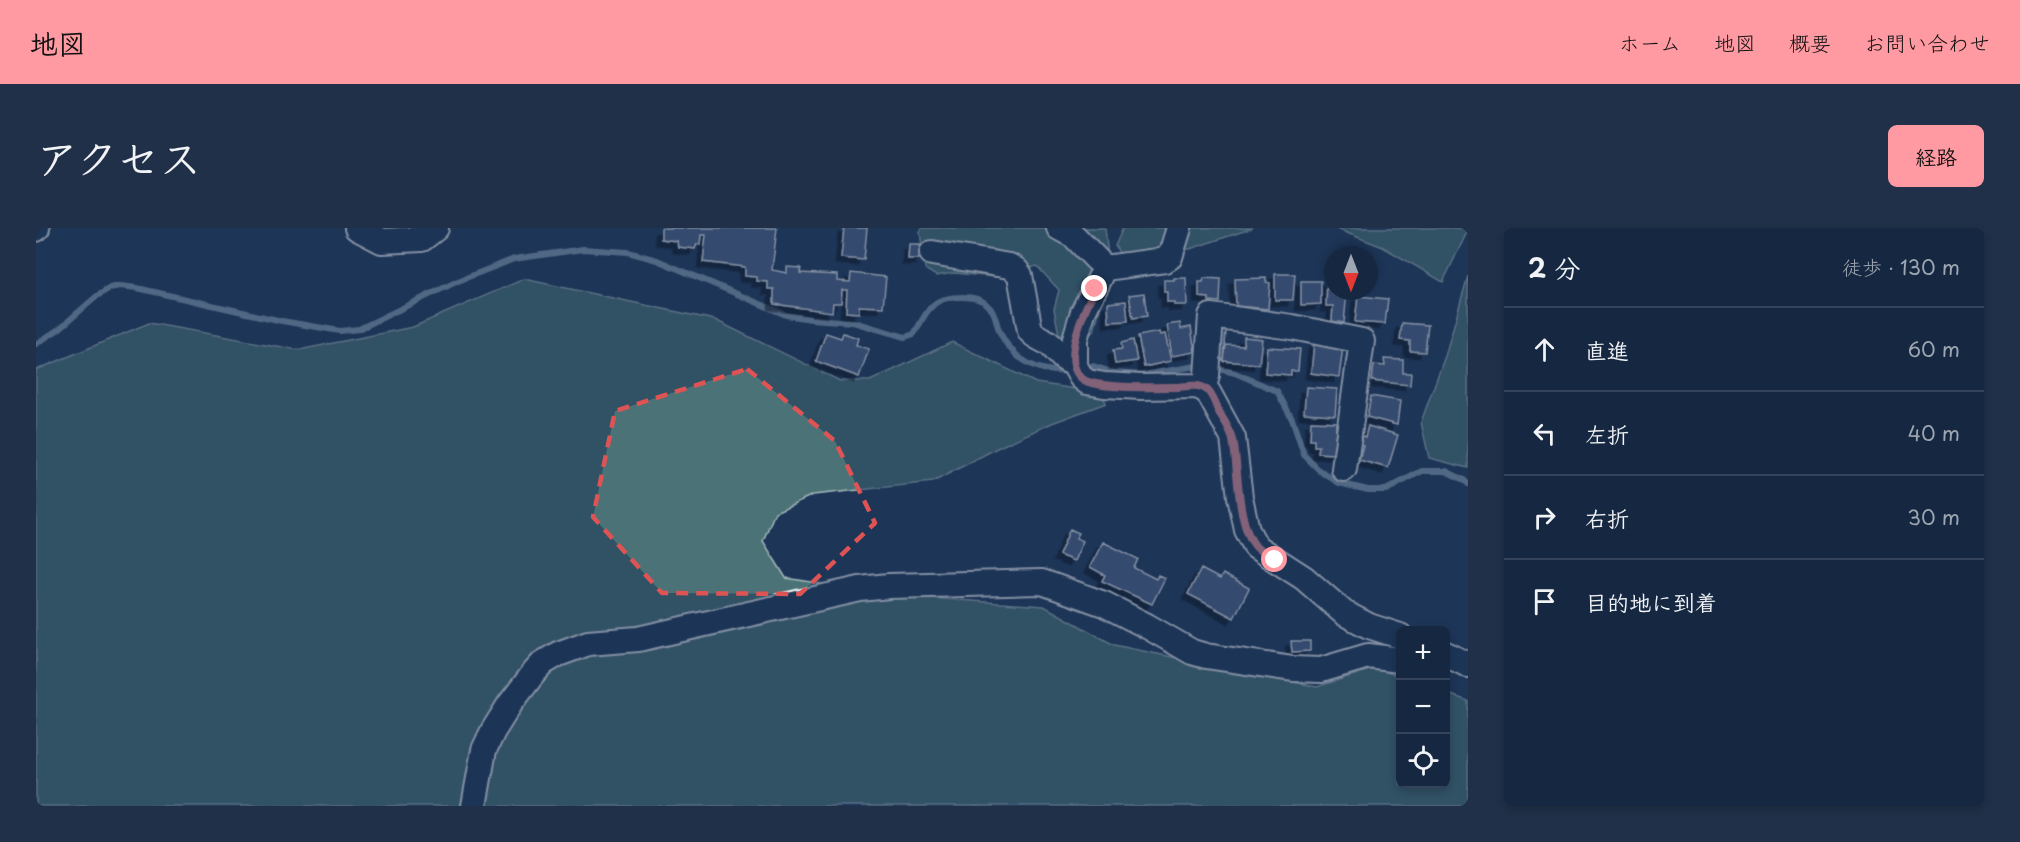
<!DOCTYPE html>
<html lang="ja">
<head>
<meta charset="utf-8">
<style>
	body { margin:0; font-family:"Playpen Sans","Klee One",sans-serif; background:#1f3048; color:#f1f3f6 }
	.controls { position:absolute; right:18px; bottom:18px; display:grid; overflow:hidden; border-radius:9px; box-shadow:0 3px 9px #0003 }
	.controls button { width:54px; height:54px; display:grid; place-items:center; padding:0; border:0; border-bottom:2px solid #35445a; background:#162841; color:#f1f3f6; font:30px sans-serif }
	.compass { position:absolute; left:1288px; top:18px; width:54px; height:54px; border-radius:50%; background:#162841; box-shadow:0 3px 9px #0003; rotate:180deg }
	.stop { position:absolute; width:18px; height:18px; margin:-14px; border:4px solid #ff9aa2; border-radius:50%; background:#fff }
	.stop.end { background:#ff9aa2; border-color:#fff; box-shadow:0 2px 6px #0008 }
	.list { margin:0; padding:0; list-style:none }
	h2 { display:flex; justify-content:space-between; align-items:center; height:78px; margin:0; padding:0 24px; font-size:26px }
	h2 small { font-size:20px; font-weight:400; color:#9ea6b1 }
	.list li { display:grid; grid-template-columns:39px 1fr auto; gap:18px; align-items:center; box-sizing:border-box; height:84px; padding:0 24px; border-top:2px solid #35445a }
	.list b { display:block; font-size:22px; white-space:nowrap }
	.list em { font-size:20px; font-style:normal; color:#9ea6b1 }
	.icon { flex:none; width:33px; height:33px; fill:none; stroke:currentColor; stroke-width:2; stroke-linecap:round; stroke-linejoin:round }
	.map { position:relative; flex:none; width:1432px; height:578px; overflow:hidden; border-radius:9px }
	header { display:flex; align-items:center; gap:36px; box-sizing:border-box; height:84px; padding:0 30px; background:#ff9aa2; color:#111 }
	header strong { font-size:28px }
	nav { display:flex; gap:33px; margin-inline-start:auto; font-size:21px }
	.intro { display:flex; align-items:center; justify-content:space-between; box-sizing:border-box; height:144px; padding:0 36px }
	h1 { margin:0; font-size:42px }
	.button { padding:15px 27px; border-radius:9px; background:#ff9aa2; color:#111; font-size:21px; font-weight:700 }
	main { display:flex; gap:36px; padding:0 36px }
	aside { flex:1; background:#162841; border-radius:9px; box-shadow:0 3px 9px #0003 }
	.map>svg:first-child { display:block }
</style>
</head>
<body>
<header>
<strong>地図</strong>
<nav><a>ホーム</a><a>地図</a><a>概要</a><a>お問い合わせ</a></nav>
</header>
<div class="intro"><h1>アクセス</h1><a class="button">経路</a></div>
<main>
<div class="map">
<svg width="1432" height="578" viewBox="0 0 1432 578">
	<defs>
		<filter id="shadow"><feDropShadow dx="-5.5" dy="5.5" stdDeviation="0" flood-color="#0009"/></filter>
	</defs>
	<rect width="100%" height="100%" fill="#1d3557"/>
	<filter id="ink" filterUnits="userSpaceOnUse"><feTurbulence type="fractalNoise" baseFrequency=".0167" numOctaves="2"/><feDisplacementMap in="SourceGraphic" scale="12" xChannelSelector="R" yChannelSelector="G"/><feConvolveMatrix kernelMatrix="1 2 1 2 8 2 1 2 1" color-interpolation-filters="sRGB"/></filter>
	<g filter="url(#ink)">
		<path fill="#4b7377" stroke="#a5b9bb" stroke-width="1.5" d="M886 0H1069L1075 56 1064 80 1058 103 1048 112H1024L1018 81 1023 62 1001 38 959 49 918 45 900 48 889 41 884 4Z
			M1087 0H1217L1154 21 1123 25 1084 26 1079 18Z
			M1298 0H1432V2L1407 54 1347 19Z
			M1432 48V240L1393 230 1385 194 1409 128Z
			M488 51 679 92 804 153H834L916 114 1000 155 1066 165 1070 175 1016 195 963 219 897 254 777 267 739 284 727 313 750 350 865 368 1008 378 1078 417 1281 459 1340 440 1364 449V556H1410V465L1432 473V578H0V142L113 95 263 122 377 99Z"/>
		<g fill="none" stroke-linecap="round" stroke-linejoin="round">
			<path stroke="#90a6ba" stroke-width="6" d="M0 116 23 101 61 68 74 60 84 58 101 60 246 93 304 103 323 101 422 53 478 31 547 21 592 24 621 32 750 87 775 91 817 94 869 109 878 106C885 95 891 79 903 73 913 68 934 68 944 72 948 73 952 78 955 81 960 86 960 95 963 102 975 131 1002 146 1034 143
				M1176 139 1199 145 1241 163 1256 191 1268 227 1284 243 1303 255 1332 262H1350L1386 243H1410L1428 252 1432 256
				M1046 140 1057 138 1079 145 1107 147 1166 137"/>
		</g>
		<path fill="#52658c" stroke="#fff" stroke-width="1.5" filter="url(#shadow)" d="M625 0H741L736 42 751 45V39L765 40 764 45 801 47V53L814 54 815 45 850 49 847 79 823 78V85L810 84 811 62H806L805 75H797L796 84 738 76V61H732V54L721 53V49L709 48V39L667 34 670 7H665L664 16H661L659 21 642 19 641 13 625 11Z
			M808 0H831L828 32 805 30Z
			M873 16H884V31H872Z
			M1239 46H1259L1257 72H1239Z
			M1138 50H1150L1151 77H1138V74H1131V64H1128V52H1138Z
			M1168 50 1185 51 1184 74 1173 73V70L1163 69V54H1167Z
			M1230 50V54L1234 55 1232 81 1200 78 1199 51Z
			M1265 53H1285V76L1265 77Z
			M1291 53H1297V63H1311L1308 95 1296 93 1297 78H1290Z
			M1108 65 1111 88 1097 90 1093 67Z
			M1322 68 1352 71 1349 96 1319 94Z
			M1090 73 1092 93 1073 94 1072 75Z
			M1144 95 1145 101 1155 99 1159 124 1136 128 1131 97Z
			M1366 95 1392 97 1389 124 1374 123V113L1364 112Z
			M1183 101 1190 102 1188 133 1182 127Z
			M1123 104 1124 107 1129 106 1135 133 1108 139 1102 108Z
			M790 105 805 110 807 105 822 110 820 117 833 121 823 149 780 133Z
			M1208 109 1226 111 1223 136 1188 133 1190 117 1208 118Z
			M1097 112 1101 133 1079 136 1077 122 1086 121 1085 115Z
			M1278 115 1307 119 1303 149 1275 145Z
			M1231 119 1264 121 1262 143H1255V147L1229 145Z
			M1348 131 1367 132V145H1375L1374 157 1336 153 1338 137 1349 138Z
			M1270 159 1301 161 1299 187 1268 185Z
			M1335 168 1364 173 1361 197 1331 189Z
			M1275 193 1300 194 1299 226 1282 225 1283 218H1278V212H1274Z
			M1332 198 1362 207 1352 240 1323 232 1327 217 1322 216 1324 207 1329 209Z
			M1034 301 1043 305 1040 310 1047 313 1038 333 1023 327Z
			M1067 314 1102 331 1098 340 1120 351 1122 347 1129 350 1116 376 1066 353 1069 347 1054 339Z
			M1165 341 1184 351 1187 346 1213 360 1198 390 1152 366Z
			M1255 413H1274V423L1256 424Z"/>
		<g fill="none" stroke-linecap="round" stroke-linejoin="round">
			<defs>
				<path id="minor" d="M321 0 346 13 386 11 400 0
					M1023 0 1038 8 1069 40
					M0 1 1 0
					M896 25 973 38 980 42 984 47 994 103C999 109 1004 110 1011 114 1022 121 1024 133 1039 135
					M1069 40 1047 84 1039 111V138L1045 149 1051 154 1068 157 1105 159 1162 158 1172 164 1197 210 1204 269 1211 302 1220 319 1268 350 1308 385 1333 398 1364 408
					M1069 40 1129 32 1134 29 1143 0
					M1167 161 1171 148 1175 88 1256 99 1326 113 1308 241
					M1410 426 1432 437
					M438 578 448 522 457 503 474 476 497 446 507 435 522 426 552 415 602 411 824 361 853 358 1006 354 1068 376 1111 398 1156 424 1170 428 1257 441 1285 442 1332 428 1364 432"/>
			</defs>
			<use href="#minor" stroke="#fff" stroke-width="28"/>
			<use href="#minor" stroke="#1d3557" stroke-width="24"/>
		</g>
	</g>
	<g fill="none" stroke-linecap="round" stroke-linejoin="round" filter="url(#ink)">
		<path stroke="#ff9aa2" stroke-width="8" d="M1059 61C1049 80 1021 139 1050 153 1067 161 1122 159 1142 159 1152 158 1164 155 1172 163 1177 168 1180 178 1183 184 1188 193 1195 203 1197 212 1203 241 1200 296 1220 319 1225 324 1233 328 1239 332"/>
	</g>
	<path d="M0 0H1432V578H0ZM711 141 799 213 839 295 764 366 626 365 557 289 579 183Z" fill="#1d3557" fill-opacity=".55" fill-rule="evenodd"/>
	<path fill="none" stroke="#de5353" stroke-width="4.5" stroke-dasharray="12 8" stroke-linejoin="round" d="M711 141 799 213 839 295 764 366 626 365 557 289 579 183Z"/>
</svg>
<div class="controls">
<button>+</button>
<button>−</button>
<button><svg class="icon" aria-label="locate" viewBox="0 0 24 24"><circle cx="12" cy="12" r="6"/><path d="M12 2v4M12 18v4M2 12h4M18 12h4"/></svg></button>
</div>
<svg class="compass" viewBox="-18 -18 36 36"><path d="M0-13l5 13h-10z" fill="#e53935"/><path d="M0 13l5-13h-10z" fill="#9ea6b1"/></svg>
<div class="stop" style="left:1239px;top:332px"></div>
<div class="stop end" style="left:1059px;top:61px"></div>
</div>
<aside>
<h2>2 分<small>徒歩 · 130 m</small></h2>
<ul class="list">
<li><svg class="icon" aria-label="ahead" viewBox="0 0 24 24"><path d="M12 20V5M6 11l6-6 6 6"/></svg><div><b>直進</b></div><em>60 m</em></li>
<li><svg class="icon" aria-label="left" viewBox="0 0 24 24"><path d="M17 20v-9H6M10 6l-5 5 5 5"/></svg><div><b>左折</b></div><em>40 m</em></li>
<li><svg class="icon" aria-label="right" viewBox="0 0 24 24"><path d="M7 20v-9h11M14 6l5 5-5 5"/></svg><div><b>右折</b></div><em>30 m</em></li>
<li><svg class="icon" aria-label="arrive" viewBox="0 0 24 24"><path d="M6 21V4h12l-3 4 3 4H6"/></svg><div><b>目的地に到着</b></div></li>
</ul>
</aside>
</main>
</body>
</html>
